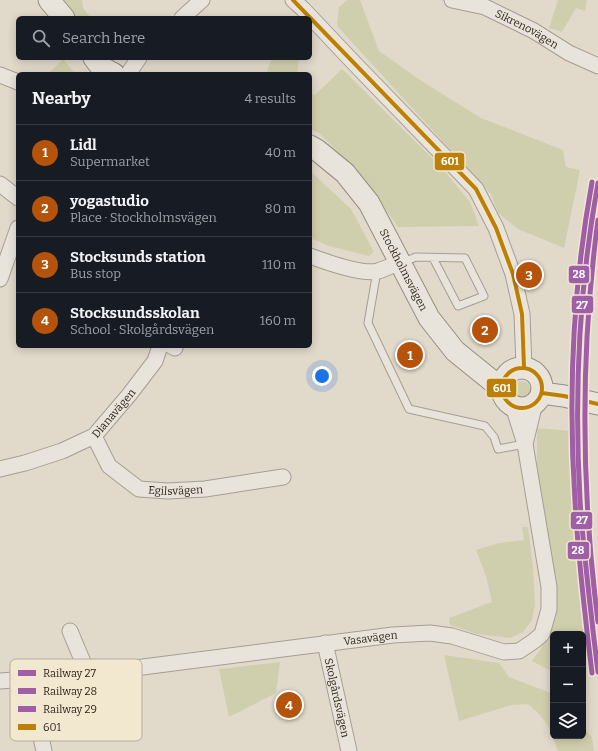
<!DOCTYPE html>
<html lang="en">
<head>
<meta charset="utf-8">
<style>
	body { margin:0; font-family:Bitter,serif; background:#242831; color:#f1f3f6 }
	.controls { position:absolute; right:12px; bottom:12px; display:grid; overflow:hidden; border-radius:6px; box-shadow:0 2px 10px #0003 }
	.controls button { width:36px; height:36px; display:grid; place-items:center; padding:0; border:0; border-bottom:1px solid #363941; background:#171b24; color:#f1f3f6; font:20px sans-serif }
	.you { position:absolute; left:322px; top:376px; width:14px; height:14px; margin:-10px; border:3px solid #fff; border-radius:50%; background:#1a73e8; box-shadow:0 0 0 6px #1a73e833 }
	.badge { display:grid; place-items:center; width:26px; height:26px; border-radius:50%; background:#b45309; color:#fff; font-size:13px; font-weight:700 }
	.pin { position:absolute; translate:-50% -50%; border:2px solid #fff; box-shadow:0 1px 4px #0006 }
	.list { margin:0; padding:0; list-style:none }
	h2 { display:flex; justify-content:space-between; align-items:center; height:52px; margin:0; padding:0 16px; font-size:17px }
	h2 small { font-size:13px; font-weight:400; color:#9ea1a6 }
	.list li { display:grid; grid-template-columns:26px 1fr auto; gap:12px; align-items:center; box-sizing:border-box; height:56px; padding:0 16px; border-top:1px solid #363941 }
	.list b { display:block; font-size:15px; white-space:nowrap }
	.list p { margin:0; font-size:13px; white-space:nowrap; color:#9ea1a6 }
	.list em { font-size:13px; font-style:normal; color:#9ea1a6 }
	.icon { flex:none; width:22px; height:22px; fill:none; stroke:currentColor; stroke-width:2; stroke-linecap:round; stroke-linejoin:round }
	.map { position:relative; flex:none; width:598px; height:751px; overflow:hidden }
	.search { position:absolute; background:#171b24; box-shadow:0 2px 10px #0003; left:16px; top:16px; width:296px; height:44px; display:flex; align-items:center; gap:10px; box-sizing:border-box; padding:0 14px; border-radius:6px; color:#9ea1a6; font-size:15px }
	.panel { position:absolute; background:#171b24; box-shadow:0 2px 10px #0003; left:16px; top:72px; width:296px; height:276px; border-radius:6px }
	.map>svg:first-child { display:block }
</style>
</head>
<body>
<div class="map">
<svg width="598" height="751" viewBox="0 0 598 751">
	<rect width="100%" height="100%" fill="#e1d9ca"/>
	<path fill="#d0cfad" d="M65 0H82L83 8 91 18H76Z
		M347 0H360L379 51 420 80 481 118 563 150 566 167 580 170 564 248 518 229 498 213 491 194 337 26 339 7Z
		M558 0H587L585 11 576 8 562 32 549 28Z
		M272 58H299L297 74H266Z
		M63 59 75 74H48Z
		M342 69 441 167 470 202 479 226 398 227 365 180 319 133 310 129V93L315 95Z
		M310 171 351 209 374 252 369 256 329 246 310 238Z
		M513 390a9 9 0 1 1 18 0a9 9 0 1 1-18 0Z
		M537 428 571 431 579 551 591 651 583 652V634H553V672L532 661 548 638 556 616V585L537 466Z
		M522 527H528L533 568 535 604 532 620 523 632 510 638 477 634 450 625 449 618 492 602 486 576 476 550 499 543 524 540Z
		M444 655 499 663 509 677 553 694V736H583V727L592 737 594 751H558L548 725 539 714 528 704 512 705 459 721Z
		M280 662 276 693 229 717 219 669Z"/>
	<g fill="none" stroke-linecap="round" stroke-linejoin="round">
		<defs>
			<path id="lane" d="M403 262 416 257 465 258 484 296 458 306 433 258
				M377 271 368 323 409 409 485 426 494 437 498 449 525 444"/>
			<g id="street">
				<path d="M293 0 303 9 354 63 476 189 496 228 513 274 522 314 524 367"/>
				<path id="s1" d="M452 0 485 7 534 31 569 53 598 66"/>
				<path d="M182 18 202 0"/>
				<path d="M128 74 139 58"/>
				<path d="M0 75 18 82"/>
				<path d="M0 184 18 198"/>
				<path d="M310 256C326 262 362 275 378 271 385 269 392 265 399 263"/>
				<path d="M0 279 18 228"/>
				<path d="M171 346 175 348"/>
				<path id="s2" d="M94 436 109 466 139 489 168 491 205 489 283 477"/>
				<path d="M525 444 535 403"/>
				<path id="s3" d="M0 469 25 463 62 451 94 436 129 395 155 361 160 346"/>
				<path d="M70 631 88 674"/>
				<path id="s4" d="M325 643 349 751"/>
				<path d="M28 679 44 751"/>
				<path id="s5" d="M0 681 88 674 393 635 430 633 452 636 504 652 519 651 534 641 542 634 549 609V587L525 444 513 406"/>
			</g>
			<g id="secondary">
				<path d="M49 0 64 18"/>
				<path d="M94 58 101 67 114 74"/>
				<path id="s6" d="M310 146 317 150 345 173 369 203 429 318 455 351 502 389"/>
				<circle cx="522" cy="388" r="20"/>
				<path d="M542 393 564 396 598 404"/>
			</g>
		</defs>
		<use href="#lane" stroke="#a59e94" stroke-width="9"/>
		<use href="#street" stroke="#a59e94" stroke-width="17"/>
		<use href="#secondary" stroke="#958e83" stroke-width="23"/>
		<use href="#lane" stroke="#e9e4db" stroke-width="7"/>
		<use href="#street" stroke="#e9e4db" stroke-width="15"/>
		<use href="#secondary" stroke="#e9e4db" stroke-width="21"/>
		<defs>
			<path id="bus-1" d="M293 0 476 189 496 228 513 274 522 314 524 367
				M502 388a20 20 0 1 1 40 0a20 20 0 1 1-40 0Z
				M542 393 564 396 598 404"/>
		</defs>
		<use href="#bus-1" stroke="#f2e7cf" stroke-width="7"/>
		<use href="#bus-1" stroke="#bc8009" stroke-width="4"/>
		<defs>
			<path id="rail-1" d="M598 183C579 287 574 395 580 500 584 558 591 615 598 672"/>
			<path id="rail-2" d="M592 673C585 616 578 559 575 501 568 395 573 286 592 182"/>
			<path id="rail-3" d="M598 220C580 354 581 488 598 622"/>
		</defs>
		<use href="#rail-1" stroke="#f2e7cf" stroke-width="8"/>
		<use href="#rail-2" stroke="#f2e7cf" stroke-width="8"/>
		<use href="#rail-3" stroke="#f2e7cf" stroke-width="8"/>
		<use href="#rail-1" stroke="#a05ea6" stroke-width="5"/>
		<use href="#rail-2" stroke="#a05ea6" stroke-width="5"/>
		<use href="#rail-3" stroke="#a05ea6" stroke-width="5"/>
	</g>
	<g text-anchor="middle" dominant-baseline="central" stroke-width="3" stroke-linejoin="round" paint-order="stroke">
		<g font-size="11" fill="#32271d" stroke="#f2e7cf">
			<text stroke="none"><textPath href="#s1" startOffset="81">Sikrenovägen</textPath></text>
			<text stroke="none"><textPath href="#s6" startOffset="158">Stockholmsvägen</textPath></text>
			<text stroke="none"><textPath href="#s3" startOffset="130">Dianavägen</textPath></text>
			<text stroke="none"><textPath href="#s2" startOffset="108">Egilsvägen</textPath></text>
			<text stroke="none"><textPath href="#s5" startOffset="373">Vasavägen</textPath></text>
			<text stroke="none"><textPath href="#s4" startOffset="56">Skolgårdsvägen</textPath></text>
		</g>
	</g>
	<rect x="10" y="659" width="132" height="82" rx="6" fill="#f2e7cf" stroke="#b8ad9a" stroke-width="1"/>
	<rect x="18" y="670" width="18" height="6" fill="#a05ea6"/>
	<rect x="18" y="688" width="18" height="6" fill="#a05ea6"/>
	<rect x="18" y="706" width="18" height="6" fill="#a05ea6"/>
	<rect x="18" y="724" width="18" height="6" fill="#bc8009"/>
	<g font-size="11" fill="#32271d">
		<text x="43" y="677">Railway 27</text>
		<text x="43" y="695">Railway 28</text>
		<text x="43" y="713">Railway 29</text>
		<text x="43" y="731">601</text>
	</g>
	<g stroke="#f2e7cf" stroke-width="1.5">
		<rect x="434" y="152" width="31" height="19" rx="4" fill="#bc8009"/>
		<rect x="568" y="265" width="22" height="19" rx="4" fill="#a05ea6"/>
		<rect x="571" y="295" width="23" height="19" rx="4" fill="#a05ea6"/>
		<rect x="486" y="378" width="31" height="20" rx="4" fill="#bc8009"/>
		<rect x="570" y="511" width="23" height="19" rx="4" fill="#a05ea6"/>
		<rect x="567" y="541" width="23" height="19" rx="4" fill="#a05ea6"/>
	</g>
	<g font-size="11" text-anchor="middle" font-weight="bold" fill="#fff">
		<text x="450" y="165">601</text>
		<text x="579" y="278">28</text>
		<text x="582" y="309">27</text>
		<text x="502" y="392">601</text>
		<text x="582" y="524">27</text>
		<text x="578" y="554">28</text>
	</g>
</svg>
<div class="controls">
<button>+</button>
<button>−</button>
<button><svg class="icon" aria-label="layers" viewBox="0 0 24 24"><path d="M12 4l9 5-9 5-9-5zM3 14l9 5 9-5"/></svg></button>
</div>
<div class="you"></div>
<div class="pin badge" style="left:410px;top:355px">1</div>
<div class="pin badge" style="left:485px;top:330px">2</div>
<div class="pin badge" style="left:529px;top:275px">3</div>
<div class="pin badge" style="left:289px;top:705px">4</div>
<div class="search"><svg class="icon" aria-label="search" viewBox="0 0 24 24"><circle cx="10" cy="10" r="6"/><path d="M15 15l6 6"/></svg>Search here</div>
<section class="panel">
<h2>Nearby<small>4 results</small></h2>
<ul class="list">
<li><span class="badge">1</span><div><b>Lidl</b><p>Supermarket</p></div><em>40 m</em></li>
<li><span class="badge">2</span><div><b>yogastudio</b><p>Place · Stockholmsvägen</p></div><em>80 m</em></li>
<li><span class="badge">3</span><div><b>Stocksunds station</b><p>Bus stop</p></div><em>110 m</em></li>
<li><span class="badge">4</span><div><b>Stocksundsskolan</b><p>School · Skolgårdsvägen</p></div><em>160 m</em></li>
</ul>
</section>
</div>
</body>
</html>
